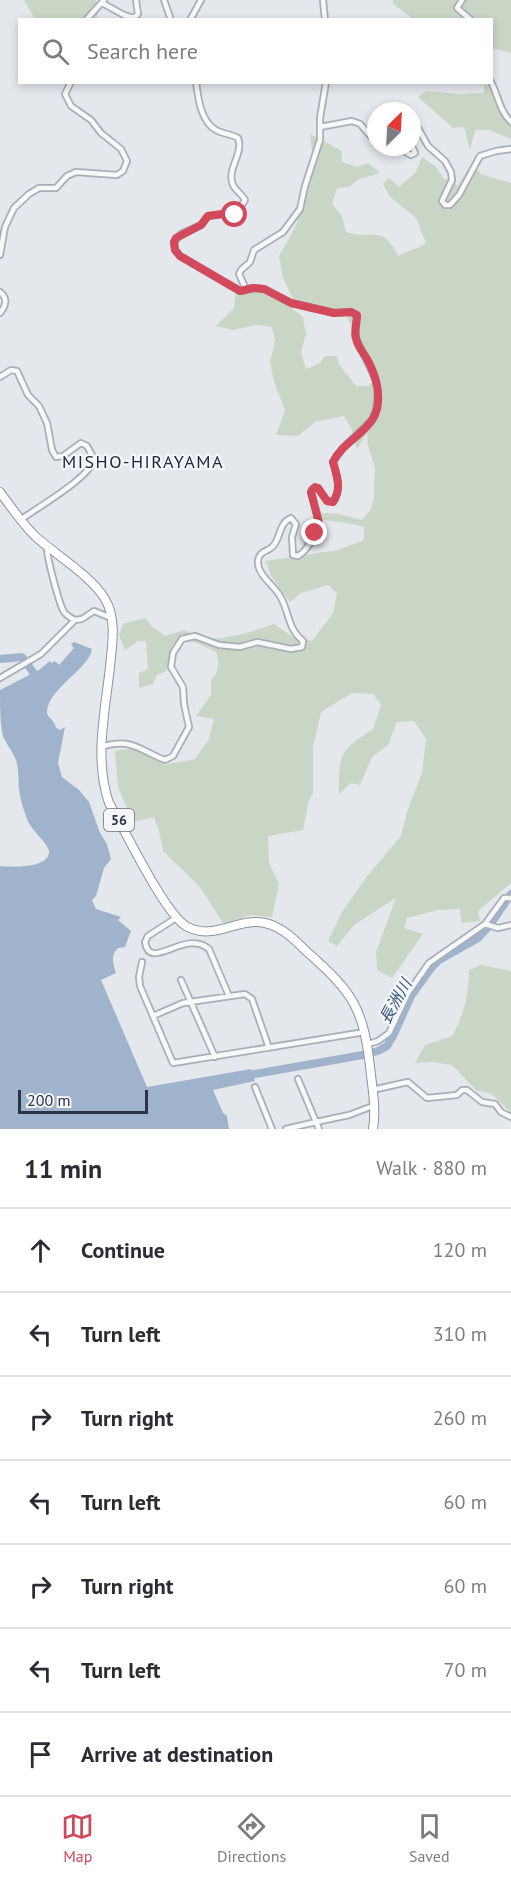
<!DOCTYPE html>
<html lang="en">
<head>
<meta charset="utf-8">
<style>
	body { margin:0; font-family:"PT Sans","Noto Sans JP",sans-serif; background:#f2f2f3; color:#2b2b33 }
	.compass { position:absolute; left:367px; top:102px; width:54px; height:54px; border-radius:50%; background:#fff; box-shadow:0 3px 9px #0003; rotate:24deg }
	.scale { position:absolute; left:18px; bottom:15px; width:130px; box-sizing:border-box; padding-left:6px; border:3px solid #2b3445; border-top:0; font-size:16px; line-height:21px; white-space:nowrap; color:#2b3445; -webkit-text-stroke:4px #f4f6f9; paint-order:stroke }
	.stop { position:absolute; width:18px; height:18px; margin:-14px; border:4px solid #d1495b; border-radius:50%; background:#fff }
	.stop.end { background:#d1495b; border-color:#fff; box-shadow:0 2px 6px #0008 }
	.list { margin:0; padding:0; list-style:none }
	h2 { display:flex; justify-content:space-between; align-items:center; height:78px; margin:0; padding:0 24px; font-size:26px }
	h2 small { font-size:20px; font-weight:400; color:#7c7c81 }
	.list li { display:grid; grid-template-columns:39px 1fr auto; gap:18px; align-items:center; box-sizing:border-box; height:84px; padding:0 24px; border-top:2px solid #e1e1e2 }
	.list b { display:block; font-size:22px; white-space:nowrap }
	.list em { font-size:20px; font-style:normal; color:#7c7c81 }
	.icon { flex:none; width:33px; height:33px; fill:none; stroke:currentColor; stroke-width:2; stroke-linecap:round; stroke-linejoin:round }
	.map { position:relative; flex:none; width:511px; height:1129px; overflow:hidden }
	.search { position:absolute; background:#fff; box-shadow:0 3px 9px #0003; left:18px; right:18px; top:18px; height:66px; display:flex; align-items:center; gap:15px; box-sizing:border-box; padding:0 21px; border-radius:0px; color:#7c7c81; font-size:22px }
	.sheet { height:666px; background:#fff }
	nav { display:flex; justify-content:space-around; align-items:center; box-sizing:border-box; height:84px; border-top:2px solid #e1e1e2; background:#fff; font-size:16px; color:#7c7c81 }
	nav a { display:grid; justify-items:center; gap:3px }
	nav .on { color:#d1495b }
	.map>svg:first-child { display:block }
</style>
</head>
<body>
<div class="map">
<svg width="511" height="1129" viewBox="0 0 511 1129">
	<rect width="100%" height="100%" fill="#e4e7ec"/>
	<path fill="#c9d6c5" d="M24 0H96L98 19H35Z
		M393 0H511V53L492 48V20L418 19 412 18 393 4Z
		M484 84 499 91 508 114 511 115V139L489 130H475L470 150 464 127 453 128 418 97 426 91 459 94 484 93Z
		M310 134 342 151V162L357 167 368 163 380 173 359 179 349 187 337 188 332 204 342 216 346 232C373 241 382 223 398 256 408 250 417 250 426 243L416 218 390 197 383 184 389 178 399 187 416 172 422 157 436 167 444 179 455 180 457 187 472 164 481 174 511 183V883L478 911 480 921 461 923 460 909 438 910 407 918 404 928 423 934 392 978 377 970 376 952 396 898 354 925 337 946 328 941 342 912 368 875 401 836 407 812 422 773 426 739 414 721 397 722 388 745 372 757 360 785 351 783 339 794C339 754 339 751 373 729L381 705 373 694 352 693 321 712 313 747V793L308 803 303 830 268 836 269 863 279 884 272 917 250 915 224 924 200 887 163 851 159 831 154 817 133 822 118 787 115 751 136 748 164 765 195 759 209 739 214 719 196 716 211 695V680L216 674 218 666 217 653C202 645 192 638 175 642L169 652 171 665 166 671 157 675 153 684 139 688V673L148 669 146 641H138L125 650 119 635 123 624 146 618 151 626 165 636 184 630C190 632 196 636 202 638 225 641 253 631 274 624L293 637 312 641 333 613 337 593 328 585 301 593 290 602 271 576 266 561 338 550 364 540V527C347 522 329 522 312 517 326 508 346 516 362 520L371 509 374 496 375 467 368 446 367 433 357 449 351 428 344 416 315 422 298 436 276 435 285 410 274 382 270 362 275 341 272 327 256 325 233 330 216 326 234 308 236 291 249 289 270 292 303 317 306 334 301 352 306 369 320 363 325 356H337L339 364 356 386H368L378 378 368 360 352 341 351 325 344 311 309 312 292 297 283 278 279 256 295 228 304 200 313 159Z
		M481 965 511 971V1113L492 1094 476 1090 452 1065 432 1062 415 1063 425 1045 452 1036C464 1015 469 994 469 970Z"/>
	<path fill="#9fb4cc" d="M74 642 92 649C90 668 49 688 47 711 46 716 52 719 54 723 58 730 53 726 60 730L65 727 58 763 62 777 79 790 89 802 100 833 107 844 111 859 104 868 96 896 92 900 96 909 121 917 118 920 131 931 125 947 118 948C110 956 113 963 116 973L101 980 147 1087 251 1069 255 1081 213 1090 223 1113 227 1116 229 1129H0V866C11 867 48 869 49 852 50 845 30 829 27 819 23 809 20 798 19 788 18 779 19 769 16 760 13 752 6 744 3 736 0 723 0 705 0 690L39 670 50 661 52 663 55 661 59 665 74 648 71 644Z"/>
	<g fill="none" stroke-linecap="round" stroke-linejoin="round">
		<path stroke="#9fb4cc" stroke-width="8" d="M0 659 22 657 37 678
			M243 1076 363 1055 378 1051 387 1046 393 1036 411 996 432 967 439 960 478 938 490 925 511 894"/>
		<defs>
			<path id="minor" d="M164 0 171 20
				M323 0 325 20
				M462 0 457 8 471 20
				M102 3 124 15 133 18 138 14 136 0
				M86 20 104 0
				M190 20 201 0
				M491 82C499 97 499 110 511 122
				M412 117 428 146 445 161 451 172 452 180 442 201 445 205H450L459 195 480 156 496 151 511 149
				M320 127 352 121 360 124 376 142
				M396 147 411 155 415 153 412 146
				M0 255 5 227 14 208 29 194 39 188H56L67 176 76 172 117 175 123 171 127 161 121 149 101 133 91 120 71 106 65 94 71 82
				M244 291V285L239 274 241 270 250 262 254 250 283 232 300 209 305 186 320 140V118L326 82
				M0 292C8 298 6 306 0 313
				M0 377 11 370 17 371 28 395 39 406 47 423 52 450 56 457 63 456 81 443 87 446 94 459C91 477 37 508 20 520
				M47 547C46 554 59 604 64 612 67 616 71 618 75 620
				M0 678 41 654 75 620 82 619 94 611 111 618
				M101 747C131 737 139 750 165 760L173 756 189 727 184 704 183 687 171 667 173 653 182 639 195 636 219 645 240 647 257 642 291 649 302 647 303 641C287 628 290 613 280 596 274 585 257 575 258 561 259 550 269 552 274 545 281 536 279 523 291 518L296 524 292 537 293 555 298 556C307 551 318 532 318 522 318 512 313 502 311 492L312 489 318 488 327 501 333 502C342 489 337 476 333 462L343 448 372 420 376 410 378 390 375 378 355 336 357 315 351 312 335 313 291 303 265 289 253 288 240 291 180 256 175 250 174 242 181 234 201 225 208 216 223 214 230 217 235 215 245 200C242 194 236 191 233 185 226 169 244 154 238 138 231 134 223 134 216 130 201 122 198 98 196 82
				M176 918 148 936 145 942C150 973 185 928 209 949L229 996
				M485 924 498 928 511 925
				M142 962 139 977 140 986 173 1063 365 1032
				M181 980 215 1057
				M153 1016 183 1003 245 994 252 999 269 1048
				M368 1044 378 1041 389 1033 408 993 429 963 485 924 504 898H511
				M255 1087 272 1129
				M372 1090 408 1082 427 1098 457 1095 462 1090H467L482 1102 495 1104 501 1112 511 1117
				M286 1129 316 1122 298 1079
				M319 1129 316 1122 349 1115 373 1106"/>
			<path id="trunk" d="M0 492C11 507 21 522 34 535 54 554 92 576 105 599 117 619 112 645 110 667 105 712 94 759 109 803 124 828 164 913 186 926 213 942 237 917 265 923 282 927 294 939 306 951 355 994 364 1009 371 1075 373 1092 376 1111 373 1129"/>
		</defs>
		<use href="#minor" stroke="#a9aeb7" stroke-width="8"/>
		<use href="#trunk" stroke="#8b94a3" stroke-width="10"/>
		<use href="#minor" stroke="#f7f8fa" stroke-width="4.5"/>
		<use href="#trunk" stroke="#fff" stroke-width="8"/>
	</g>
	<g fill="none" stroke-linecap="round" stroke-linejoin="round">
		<path stroke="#d1495b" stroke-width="8" d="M235 215 230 217 223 214 208 216 201 225 176 238 174 242 175 250 180 256 240 291 253 288 264 289 291 303 334 313 351 312 357 315C357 323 354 331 356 338 357 346 363 352 367 359 376 375 383 399 374 417 364 435 342 443 333 462 337 476 342 489 333 502L327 501 318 488 315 487 311 492 319 523 315 533"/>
	</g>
	<g text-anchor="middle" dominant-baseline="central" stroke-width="4.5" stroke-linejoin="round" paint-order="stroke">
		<rect fill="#f4f6f9" stroke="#676e7b" stroke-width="1.5" x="104" y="809" width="30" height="22" rx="4.5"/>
		<g font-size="14" font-weight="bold" fill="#2b3445">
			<text x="119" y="820">56</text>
		</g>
		<g font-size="16" font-style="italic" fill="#34527a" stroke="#f4f6f9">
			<text transform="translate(395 1001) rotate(-61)">長洲川</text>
		</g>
		<g font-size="18" letter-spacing="1.5" fill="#1d2536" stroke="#f4f6f9">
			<text x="143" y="461">MISHO-HIRAYAMA</text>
		</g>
	</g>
</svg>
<svg class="compass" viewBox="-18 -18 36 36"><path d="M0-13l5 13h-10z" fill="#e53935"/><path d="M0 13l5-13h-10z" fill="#7c7c81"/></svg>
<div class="scale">200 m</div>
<div class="stop" style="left:235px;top:215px"></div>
<div class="stop end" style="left:315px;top:533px"></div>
<div class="search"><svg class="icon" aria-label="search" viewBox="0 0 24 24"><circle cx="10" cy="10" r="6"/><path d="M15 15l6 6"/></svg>Search here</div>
</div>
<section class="sheet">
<h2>11 min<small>Walk · 880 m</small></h2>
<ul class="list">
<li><svg class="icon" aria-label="ahead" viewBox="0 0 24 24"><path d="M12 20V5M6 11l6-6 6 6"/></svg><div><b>Continue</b></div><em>120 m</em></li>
<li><svg class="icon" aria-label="left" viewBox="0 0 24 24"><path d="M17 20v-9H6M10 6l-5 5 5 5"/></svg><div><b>Turn left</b></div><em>310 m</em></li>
<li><svg class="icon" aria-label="right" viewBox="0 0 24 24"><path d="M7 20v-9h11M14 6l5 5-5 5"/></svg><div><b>Turn right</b></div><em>260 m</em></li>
<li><svg class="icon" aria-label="left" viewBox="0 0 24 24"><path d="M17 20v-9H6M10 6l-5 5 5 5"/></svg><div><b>Turn left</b></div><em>60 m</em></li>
<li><svg class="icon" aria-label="right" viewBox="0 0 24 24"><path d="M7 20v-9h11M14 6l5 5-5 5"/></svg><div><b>Turn right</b></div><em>60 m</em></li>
<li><svg class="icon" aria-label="left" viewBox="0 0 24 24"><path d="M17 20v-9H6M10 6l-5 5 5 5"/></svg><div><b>Turn left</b></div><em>70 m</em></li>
<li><svg class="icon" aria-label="arrive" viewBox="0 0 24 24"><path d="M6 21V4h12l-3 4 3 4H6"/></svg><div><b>Arrive at destination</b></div></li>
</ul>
</section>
<nav>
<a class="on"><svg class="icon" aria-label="map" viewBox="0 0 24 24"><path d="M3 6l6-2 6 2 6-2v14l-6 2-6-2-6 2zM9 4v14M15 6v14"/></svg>Map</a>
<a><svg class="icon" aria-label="directions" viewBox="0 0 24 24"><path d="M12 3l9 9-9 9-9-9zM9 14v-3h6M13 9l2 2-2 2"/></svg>Directions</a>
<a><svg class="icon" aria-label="saved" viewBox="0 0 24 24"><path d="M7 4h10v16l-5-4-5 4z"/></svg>Saved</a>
</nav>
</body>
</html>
